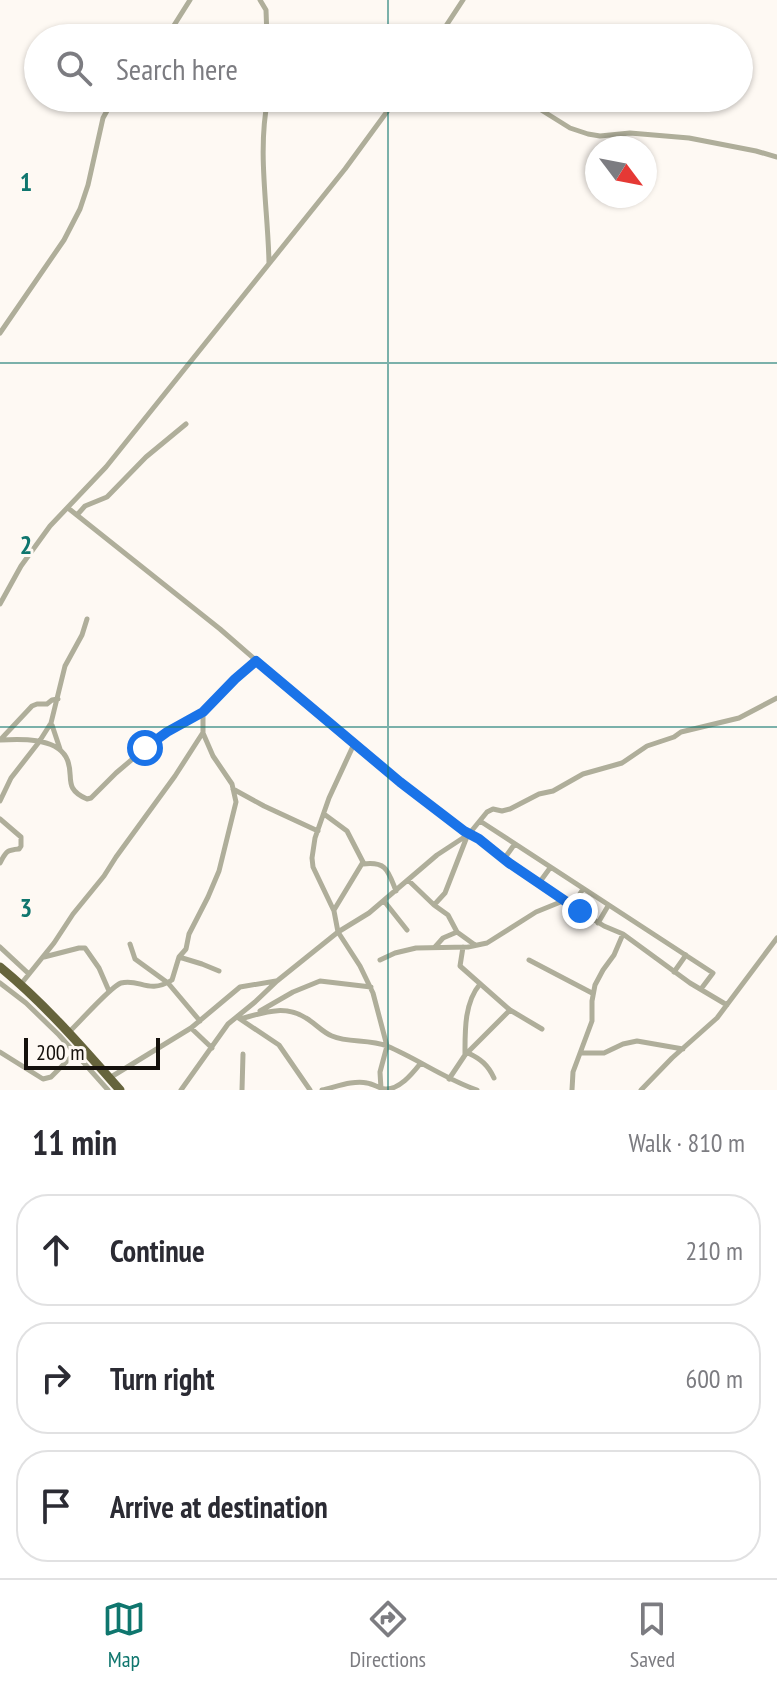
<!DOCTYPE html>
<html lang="en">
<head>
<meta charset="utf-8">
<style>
	body { margin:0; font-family:"PT Sans Narrow",sans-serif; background:#f2f2f3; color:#2b2b33 }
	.compass { position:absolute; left:585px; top:136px; width:72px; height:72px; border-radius:50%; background:#fff; box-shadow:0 2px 6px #0004; rotate:122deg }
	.scale { position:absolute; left:24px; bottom:20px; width:136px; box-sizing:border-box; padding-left:8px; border:4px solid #15110c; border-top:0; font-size:22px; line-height:28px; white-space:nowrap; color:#15110c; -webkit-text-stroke:6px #fef9f3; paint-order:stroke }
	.stop { position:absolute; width:24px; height:24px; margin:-18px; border:6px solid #1a73e8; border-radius:50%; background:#fff }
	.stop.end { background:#1a73e8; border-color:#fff; box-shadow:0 2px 8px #0008 }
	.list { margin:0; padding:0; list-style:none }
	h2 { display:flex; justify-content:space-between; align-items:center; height:104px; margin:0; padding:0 32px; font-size:34px }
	h2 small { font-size:26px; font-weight:400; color:#7c7c81 }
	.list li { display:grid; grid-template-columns:52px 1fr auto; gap:24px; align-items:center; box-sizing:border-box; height:112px; margin:0 16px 16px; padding:0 16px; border:2px solid #e1e1e2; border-radius:32px }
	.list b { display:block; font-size:30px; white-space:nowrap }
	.list em { font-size:26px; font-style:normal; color:#7c7c81 }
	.icon { flex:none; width:44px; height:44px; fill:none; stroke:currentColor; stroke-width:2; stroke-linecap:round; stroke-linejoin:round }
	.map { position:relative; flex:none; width:777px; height:1090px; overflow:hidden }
	.search { position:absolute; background:#fff; box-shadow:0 2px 6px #0004; left:24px; right:24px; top:24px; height:88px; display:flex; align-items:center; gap:20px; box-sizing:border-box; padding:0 28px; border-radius:44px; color:#7c7c81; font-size:30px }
	.sheet { height:488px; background:#fff }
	nav { display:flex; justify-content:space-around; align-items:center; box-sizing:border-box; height:112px; border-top:2px solid #e1e1e2; background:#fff; font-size:22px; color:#7c7c81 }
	nav a { display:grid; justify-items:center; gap:4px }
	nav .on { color:#0f766e }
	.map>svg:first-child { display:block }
</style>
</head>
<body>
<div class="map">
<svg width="777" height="1090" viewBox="0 0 777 1090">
	<rect width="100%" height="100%" fill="#fef9f3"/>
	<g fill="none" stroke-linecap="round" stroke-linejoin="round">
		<path stroke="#afae9a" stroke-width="5" d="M260 0 266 10 267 38
			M444 29 457 38
			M166 38 190 0
			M438 38 463 0
			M268 98C257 152 268 208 269 263
			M518 98 538 108 570 128 588 134 600 136 630 133 689 138 756 151 777 157
			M0 333 64 240 80 209 88 185 103 118 114 98
			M68 508 220 629 312 709 400 782 464 831 479 839 572 906 604 926 623 934 690 983 727 1005
			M77 515 85 506 107 497 146 457 186 424
			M0 604 21 566 50 526 106 467 345 169 397 98
			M52 725 60 749
			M1 739 32 706 37 704H47L52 700 58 699
			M0 740C19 739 55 737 66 757 76 775 61 788 87 799L91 798 116 773 155 740 208 708 235 679 256 661
			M354 744 329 798 315 838 312 858 313 867 334 911 338 932 360 966 373 993 387 1046 380 1072 381 1089
			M233 789 264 806 318 831
			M0 801 11 778 39 742 51 723 65 666 82 635 87 619
			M324 814 347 831 363 862 334 910
			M0 819 21 837V846L19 849C6 850 6 852 0 863
			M480 821 713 973 701 989
			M504 859 514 845
			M363 864C387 861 388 871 396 891
			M408 880 434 905 448 915 457 932 475 945
			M539 883 550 868
			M384 901 407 930
			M434 905 445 893 468 834
			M572 906 583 889
			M598 923 608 906
			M130 944 135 959 168 983 200 1021
			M0 947 29 974
			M435 947 443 938 457 932
			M463 947 460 966 510 1010 542 1029
			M44 957 79 948H85L99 968 109 991
			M179 957 202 964 219 971
			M380 960 395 953 416 948 468 947 487 943 536 912 563 901
			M529 960 592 993
			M674 972 686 955
			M0 983 26 1003 59 1035 108 1090
			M21 984 54 943 73 914 104 876 116 857 175 776 202 734
			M260 1011 293 992 320 981 371 987
			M237 1017 240 1019C263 1013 284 1004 306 1018 315 1023 322 1032 332 1036 348 1043 369 1039 387 1046 418 1059 445 1079 477 1090
			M240 1019 279 1045 310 1090
			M191 1028 212 1048
			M69 1032C80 1022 111 986 121 983 140 978 148 995 172 980L179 957 186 949 189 934 208 897 219 871 236 802 232 784 213 756 203 733V712
			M0 1052 43 1079 51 1077 76 1052
			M468 1053C481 1059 488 1065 494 1078
			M581 1053H604L623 1044 637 1041 683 1049
			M465 1055C465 1032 464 1003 480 984
			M111 1077 191 1028 240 987 276 981
			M449 1079 465 1055 510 1010
			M181 1090 228 1024 255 1002 277 981 338 932 369 913 437 855 469 834 487 812 493 809 502 811 510 809 539 794 553 791 583 774 622 763 647 746 674 737 681 732 739 718 777 698
			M242 1090 243 1054
			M322 1090C336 1087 353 1080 367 1083 373 1084 379 1088 385 1089 399 1090 412 1074 420 1064
			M572 1090 573 1072 592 1021V1001L595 985 603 970 614 955 623 934
			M641 1090 672 1058 717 1018 777 938"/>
		<path stroke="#66643c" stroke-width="9" d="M0 967C45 1004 82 1047 120 1090"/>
	</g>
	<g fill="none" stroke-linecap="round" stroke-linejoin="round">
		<path stroke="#1a73e8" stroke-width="10" d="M145 748 167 732 203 712 235 679 256 661 400 782 464 831 479 839 509 863 580 911"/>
	</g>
	<path fill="none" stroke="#0f766e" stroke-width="2" stroke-opacity="0.55" d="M388 0V38M388 98V1090M0 363H777M0 727H777"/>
	<g font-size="26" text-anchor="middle" font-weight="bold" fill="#0f766e" stroke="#fef9f3" stroke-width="6" stroke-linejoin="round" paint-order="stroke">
		<text x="26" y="191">1</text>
		<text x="26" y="554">2</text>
		<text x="26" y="917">3</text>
	</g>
</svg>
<svg class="compass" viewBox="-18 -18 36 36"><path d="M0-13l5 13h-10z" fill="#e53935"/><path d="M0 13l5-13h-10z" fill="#7c7c81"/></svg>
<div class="scale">200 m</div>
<div class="stop" style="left:145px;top:748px"></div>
<div class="stop end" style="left:580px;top:911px"></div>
<div class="search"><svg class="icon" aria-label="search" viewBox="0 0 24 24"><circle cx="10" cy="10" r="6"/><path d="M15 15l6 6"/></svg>Search here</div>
</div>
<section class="sheet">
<h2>11 min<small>Walk · 810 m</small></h2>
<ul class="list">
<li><svg class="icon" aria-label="ahead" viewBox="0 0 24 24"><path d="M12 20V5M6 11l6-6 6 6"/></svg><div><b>Continue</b></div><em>210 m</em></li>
<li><svg class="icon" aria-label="right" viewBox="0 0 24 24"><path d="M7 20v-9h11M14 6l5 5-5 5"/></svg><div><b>Turn right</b></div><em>600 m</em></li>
<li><svg class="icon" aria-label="arrive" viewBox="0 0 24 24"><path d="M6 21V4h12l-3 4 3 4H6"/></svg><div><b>Arrive at destination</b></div></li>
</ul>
</section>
<nav>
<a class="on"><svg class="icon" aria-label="map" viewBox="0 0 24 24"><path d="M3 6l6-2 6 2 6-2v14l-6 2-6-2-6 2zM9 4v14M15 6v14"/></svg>Map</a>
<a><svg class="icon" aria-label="directions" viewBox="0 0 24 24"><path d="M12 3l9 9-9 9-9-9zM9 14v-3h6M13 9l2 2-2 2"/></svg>Directions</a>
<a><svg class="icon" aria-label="saved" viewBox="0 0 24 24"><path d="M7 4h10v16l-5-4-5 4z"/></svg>Saved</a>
</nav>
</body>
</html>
